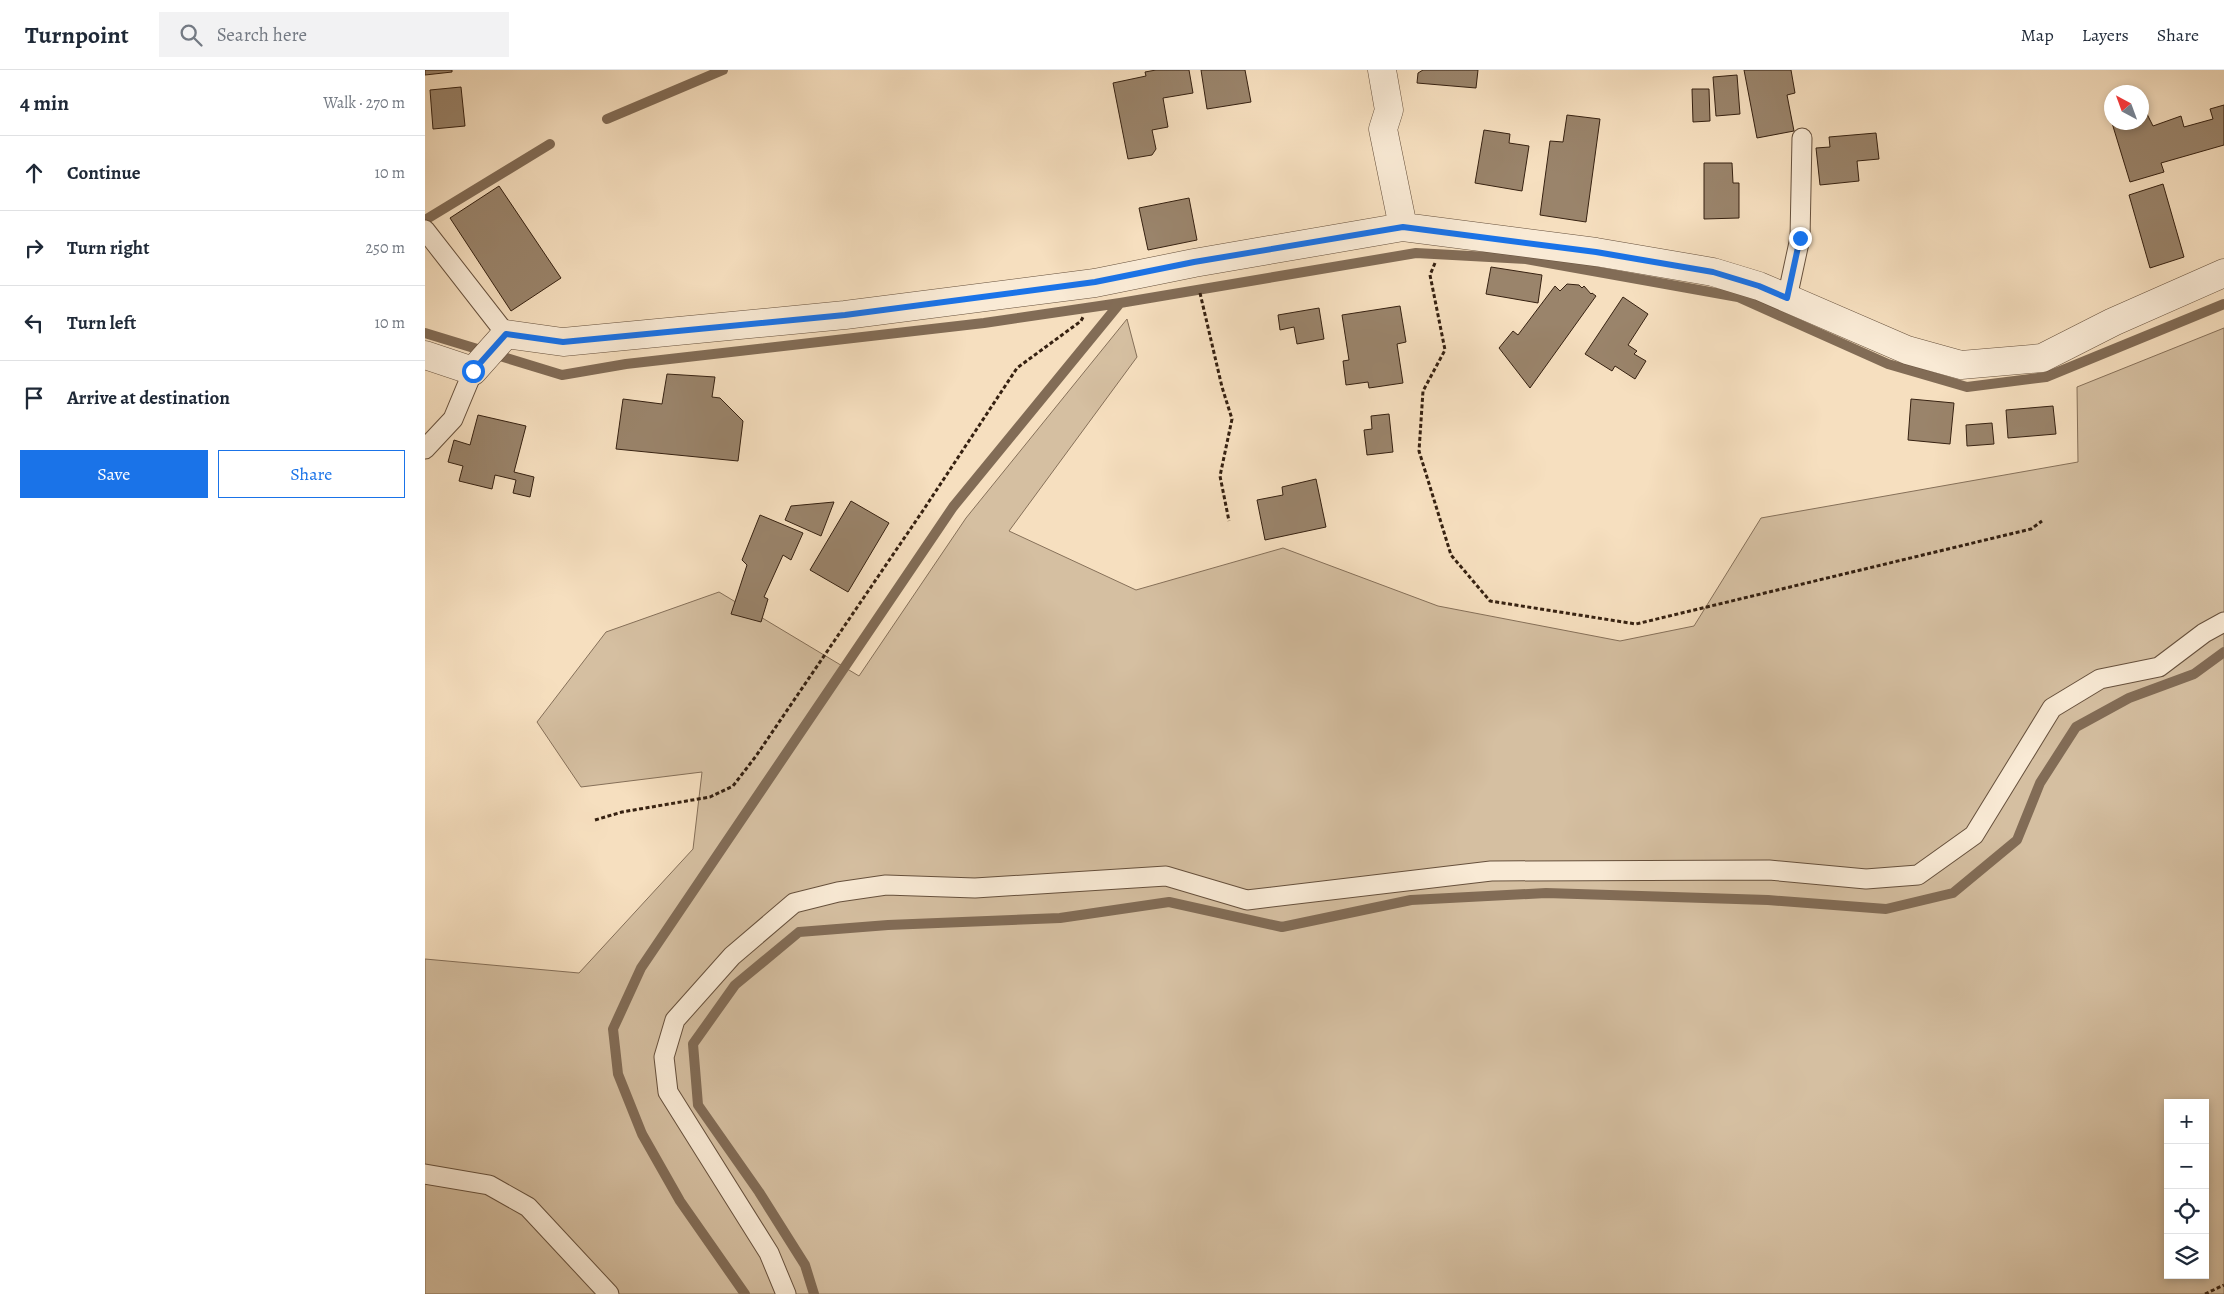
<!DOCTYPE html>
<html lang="en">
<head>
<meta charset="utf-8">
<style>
	body { margin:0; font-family:Alegreya,serif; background:#f2f2f3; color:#1f2937 }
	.controls { position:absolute; right:15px; bottom:15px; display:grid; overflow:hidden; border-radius:0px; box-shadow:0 2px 8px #0003 }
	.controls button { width:45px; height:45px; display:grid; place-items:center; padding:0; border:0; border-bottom:1px solid #e0e1e3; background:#fff; color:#1f2937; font:25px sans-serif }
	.compass { position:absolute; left:1679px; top:15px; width:45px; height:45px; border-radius:50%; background:#fff; box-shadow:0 2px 8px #0003; rotate:319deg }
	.stop { position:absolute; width:15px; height:15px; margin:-11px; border:4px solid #1a73e8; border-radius:50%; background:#fff }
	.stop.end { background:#1a73e8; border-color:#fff; box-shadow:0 1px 5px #0008 }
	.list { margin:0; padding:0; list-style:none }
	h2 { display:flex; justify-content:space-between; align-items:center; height:65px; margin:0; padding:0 20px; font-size:21px }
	h2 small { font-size:16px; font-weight:400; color:#747a83 }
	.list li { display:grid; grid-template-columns:32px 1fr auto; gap:15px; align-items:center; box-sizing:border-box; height:75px; padding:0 20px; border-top:1px solid #e0e1e3 }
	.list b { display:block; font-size:19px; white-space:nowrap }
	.list em { font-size:16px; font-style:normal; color:#747a83 }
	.actions { display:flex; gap:10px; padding:15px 20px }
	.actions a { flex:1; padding:11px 0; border:1px solid #1a73e8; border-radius:0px; text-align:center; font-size:18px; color:#1a73e8 }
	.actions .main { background:#1a73e8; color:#fff }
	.icon { flex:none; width:28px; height:28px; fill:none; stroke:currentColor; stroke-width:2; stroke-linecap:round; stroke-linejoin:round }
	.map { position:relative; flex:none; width:1799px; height:1224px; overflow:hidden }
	header { display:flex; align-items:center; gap:30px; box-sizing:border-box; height:70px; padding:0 25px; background:#fff; border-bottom:1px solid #e0e1e3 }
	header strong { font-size:24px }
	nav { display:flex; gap:28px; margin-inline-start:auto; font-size:18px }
	.search { width:350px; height:45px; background:#f2f2f3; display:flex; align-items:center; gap:12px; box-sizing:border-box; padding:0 18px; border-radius:0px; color:#747a83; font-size:19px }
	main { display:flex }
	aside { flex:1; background:#fff }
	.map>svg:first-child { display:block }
</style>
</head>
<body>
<header>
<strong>Turnpoint</strong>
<div class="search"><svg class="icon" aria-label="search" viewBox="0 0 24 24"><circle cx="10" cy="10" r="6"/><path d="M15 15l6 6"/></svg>Search here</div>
<nav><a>Map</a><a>Layers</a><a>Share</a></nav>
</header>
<main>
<aside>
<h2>4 min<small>Walk · 270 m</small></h2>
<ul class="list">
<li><svg class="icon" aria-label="ahead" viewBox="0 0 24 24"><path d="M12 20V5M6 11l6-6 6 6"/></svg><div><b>Continue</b></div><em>10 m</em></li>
<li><svg class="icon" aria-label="right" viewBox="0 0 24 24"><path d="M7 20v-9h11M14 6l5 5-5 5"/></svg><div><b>Turn right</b></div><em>250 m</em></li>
<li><svg class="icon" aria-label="left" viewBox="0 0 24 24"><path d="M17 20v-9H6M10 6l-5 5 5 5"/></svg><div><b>Turn left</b></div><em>10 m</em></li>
<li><svg class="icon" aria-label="arrive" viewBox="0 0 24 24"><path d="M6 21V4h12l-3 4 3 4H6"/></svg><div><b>Arrive at destination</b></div></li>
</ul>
<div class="actions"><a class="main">Save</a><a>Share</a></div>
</aside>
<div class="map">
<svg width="1799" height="1224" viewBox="0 0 1799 1224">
	<rect width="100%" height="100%" fill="#f6dfbf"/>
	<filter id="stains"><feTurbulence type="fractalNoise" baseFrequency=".004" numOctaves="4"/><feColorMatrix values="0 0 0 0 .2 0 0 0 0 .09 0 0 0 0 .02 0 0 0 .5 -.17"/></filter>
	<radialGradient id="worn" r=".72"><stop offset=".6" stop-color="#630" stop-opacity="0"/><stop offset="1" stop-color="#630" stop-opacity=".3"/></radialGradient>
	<path fill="#d5bfa1" stroke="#867059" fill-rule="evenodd" d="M702 249 712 287 584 461 711 520 858 478 1013 536 1195 571 1269 556 1336 448 1653 392 1652 317 1799 258V1224H0V889L154 903 268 779 277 702 156 717 112 652 181 562 294 522 434 606 541 448ZM1743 1033H1780V1205H1743Z"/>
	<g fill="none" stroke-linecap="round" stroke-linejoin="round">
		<path stroke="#826c56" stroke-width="10" d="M182 49 298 0
			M0 150 125 74
			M0 263 137 305 201 294 559 253 695 233 991 183 1101 189 1313 227 1463 294 1542 317 1621 307 1799 234
			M320 1224 255 1131 217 1064 193 1004 188 959 216 898 528 437 695 233
			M389 1224 380 1195 334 1122 273 1035 268 974 310 915 374 862 463 855 635 848 744 832 857 857 986 830 1121 823 1343 830 1461 839 1528 823 1592 770 1615 713 1651 657 1704 628 1769 604 1799 582"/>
	</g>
	<path fill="#9a846b" stroke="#362111" d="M0 0H27V2L0 5Z
		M731 0H764L768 23 738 28 743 57 727 60 731 79 727 85 703 89 688 13 721 6 720 2Z
		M776 0H820L826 32 782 39Z
		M998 0H1053L1051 18 992 13 993 3Z
		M1319 0H1366L1370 23 1362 25 1369 61 1332 68Z
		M1312 5 1315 44 1291 46 1288 7Z
		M36 17 40 56 8 59 5 20Z
		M1267 19H1284L1285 51 1268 52Z
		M1799 35V75L1736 93 1739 102 1705 112 1687 53 1716 52V45L1722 44 1728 56 1756 46 1759 57 1788 49 1785 39Z
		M1142 45 1175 49 1161 152 1115 145 1125 71 1138 72Z
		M1059 60 1085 64 1084 73 1104 76 1097 121 1050 113Z
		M1451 63 1454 89 1432 91 1434 111 1395 115 1391 78 1405 77 1404 67Z
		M1279 93H1307L1308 113H1314V148L1279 149Z
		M1738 114 1759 187 1725 198 1704 125Z
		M74 116 136 208 86 241 25 148Z
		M764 128 772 170 723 180 714 138Z
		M1066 197 1117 205 1113 233 1061 224Z
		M1142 214 1154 215 1157 218 1159 216 1166 224 1167 223 1171 226 1105 318 1074 278 1088 261 1093 265 1130 216 1135 221Z
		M1198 227 1223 244 1203 275 1212 281 1209 284 1221 291 1210 309 1190 296 1187 301 1160 284Z
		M975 236 981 272 972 274 978 313 944 318 943 312 921 315 918 291 924 290 917 245Z
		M894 238 899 269 872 274 869 257 855 260 853 245Z
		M242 304 290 307 287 327 295 328 318 351 313 391 191 379 198 329 237 334Z
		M1486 329 1529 333 1525 374 1483 370Z
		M1628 336 1631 364 1583 368 1581 340Z
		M964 344 968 382 942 385 939 360 947 359 946 346Z
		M53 345 101 356 89 402 109 407 105 427 88 423 91 410 70 405 67 419 34 411 38 396 23 392 29 370 45 375Z
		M1567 353 1569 374 1542 376 1541 355Z
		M891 409 901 457 840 470 832 430 858 425 857 417Z
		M426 431 464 453 423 522 385 500Z
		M409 432 396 466 360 450 366 436Z
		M335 445 378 463 366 490 358 485 339 527 343 529 336 552 306 544 322 495 317 490Z"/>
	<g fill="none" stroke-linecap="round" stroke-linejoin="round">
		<defs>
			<path id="service" d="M0 160 81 264
				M1362 228 1375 168 1377 68
				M0 379 28 349 48 301
				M0 1104 64 1115 103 1137 184 1224
				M361 1224 344 1183 243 1022 239 987 250 950 307 886 369 833 413 822 461 815 550 818 741 806 822 830 1066 801 1344 800 1441 809 1493 805 1549 765 1627 638 1675 609 1734 597 1779 563 1799 552"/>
			<path id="minor" d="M957 0 964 40 958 59 978 157
				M0 285 48 301 81 264 138 272 420 245 670 213 769 193 978 157 1171 182 1288 202 1334 216 1482 280 1536 295 1617 288 1688 252 1799 203"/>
		</defs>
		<use href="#service" stroke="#66503c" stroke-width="21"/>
		<use href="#minor" stroke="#66503c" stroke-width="29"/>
		<path stroke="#362111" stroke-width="3" stroke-dasharray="4 2.5" stroke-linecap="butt" d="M1010 193 1005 205 1020 280 998 321 994 381 1026 485 1065 531 1211 554 1606 459 1617 451
			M775 223 797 317 807 349 795 406 804 451
			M170 750 197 742 285 727 308 716 331 686 499 439 592 298 656 251 658 247
			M1780 1224 1799 1215"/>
		<use href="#service" stroke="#f9ead5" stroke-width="19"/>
		<use href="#minor" stroke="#f9ead5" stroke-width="28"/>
	</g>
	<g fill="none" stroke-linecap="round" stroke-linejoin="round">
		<path stroke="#1a73e8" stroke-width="6" d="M48 301 81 264 138 272 420 245 670 212 769 192 978 157 1171 182 1288 202 1334 216 1362 228 1375 168"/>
	</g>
	<rect width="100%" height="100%" filter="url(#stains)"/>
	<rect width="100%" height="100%" fill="url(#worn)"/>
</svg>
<div class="controls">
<button>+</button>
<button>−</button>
<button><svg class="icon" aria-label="locate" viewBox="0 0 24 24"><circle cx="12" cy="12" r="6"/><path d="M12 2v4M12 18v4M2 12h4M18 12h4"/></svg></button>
<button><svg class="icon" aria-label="layers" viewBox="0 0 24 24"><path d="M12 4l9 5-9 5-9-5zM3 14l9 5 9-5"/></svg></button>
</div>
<svg class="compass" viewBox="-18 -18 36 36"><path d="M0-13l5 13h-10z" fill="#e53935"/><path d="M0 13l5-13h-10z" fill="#747a83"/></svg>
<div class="stop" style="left:48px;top:301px"></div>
<div class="stop end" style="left:1375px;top:168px"></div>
</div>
</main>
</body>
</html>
